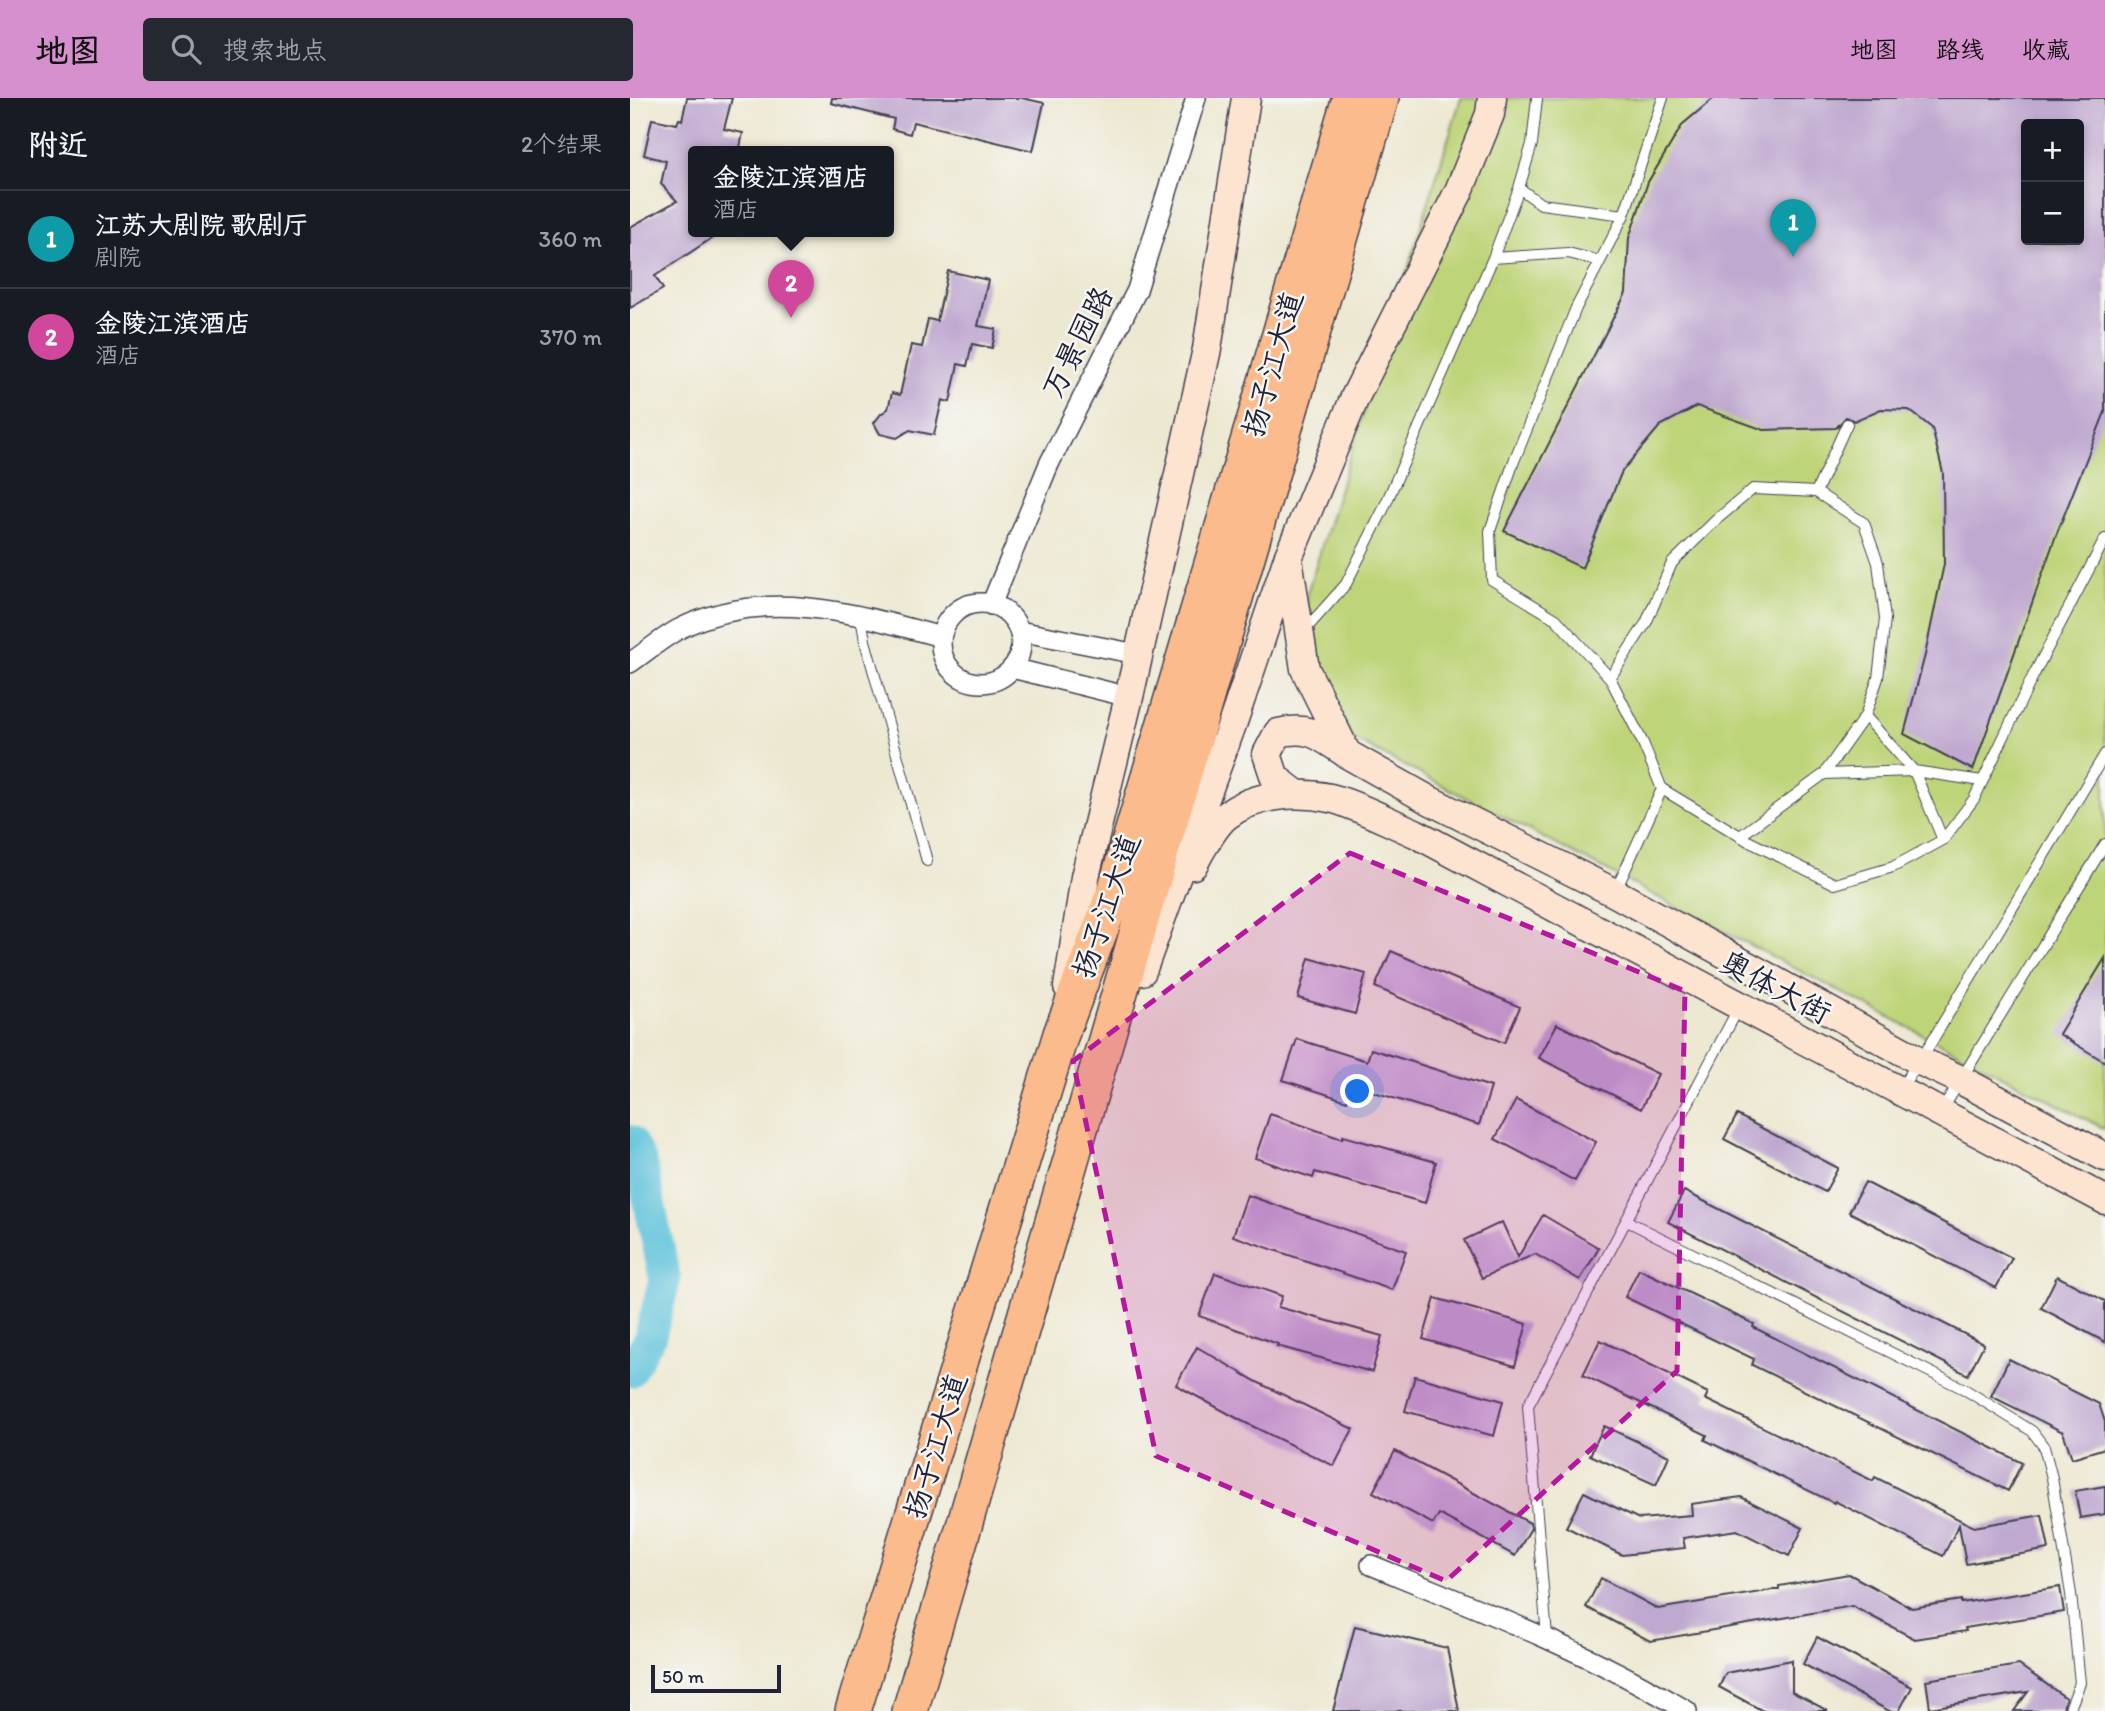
<!DOCTYPE html>
<html lang="zh">
<head>
<meta charset="utf-8">
<style>
	body { margin:0; font-family:Itim,"LXGW WenKai TC",sans-serif; background:#242831; color:#f1f3f6 }
	.controls { position:absolute; right:21px; top:21px; display:grid; overflow:hidden; border-radius:7px; box-shadow:0 4px 10px #0003 }
	.controls button { width:63px; height:63px; display:grid; place-items:center; padding:0; border:0; border-bottom:2px solid #363941; background:#171b24; color:#f1f3f6; font:35px sans-serif }
	.scale { position:absolute; left:21px; bottom:18px; width:130px; box-sizing:border-box; padding-left:7px; border:4px solid #22223b; border-top:0; font-size:19px; line-height:24px; white-space:nowrap; color:#22223b; -webkit-text-stroke:5px #f6f6f2; paint-order:stroke }
	.you { position:absolute; left:728px; top:994px; width:24px; height:24px; margin:-18px; border:5px solid #fff; border-radius:50%; background:#1a73e8; box-shadow:0 0 0 10px #1a73e833 }
	.badge { display:grid; place-items:center; width:46px; height:46px; border-radius:50%; background:#d690ce; color:#fff; font-size:23px; font-weight:700 }
	.pin { position:absolute; translate:-50% -58px; filter:drop-shadow(0 2px 4px #0008) }
	.pin::after { content:''; position:absolute; top:37px; width:24px; height:21px; background:inherit; clip-path:polygon(0 0,100% 0,50% 100%) }
	.popup { position:absolute; left:58px; top:48px; width:206px; height:91px; box-sizing:border-box; display:grid; place-content:center; border-radius:7px; background:#171b24; filter:drop-shadow(0 2px 5px #0005); font-size:23px; white-space:nowrap; color:#9ea1a6 }
	.popup b { font-size:26px; color:#f1f3f6 }
	.popup::after { content:''; position:absolute; left:50%; top:100%; margin-left:-14px; border:14px solid transparent; border-top-color:#171b24 }
	.list { margin:0; padding:0; list-style:none }
	h2 { display:flex; justify-content:space-between; align-items:center; height:91px; margin:0; padding:0 28px; font-size:30px }
	h2 small { font-size:23px; font-weight:400; color:#9ea1a6 }
	.list li { display:grid; grid-template-columns:46px 1fr auto; gap:21px; align-items:center; box-sizing:border-box; height:98px; padding:0 28px; border-top:2px solid #363941 }
	.list b { display:block; font-size:26px; white-space:nowrap }
	.list p { margin:0; font-size:23px; white-space:nowrap; color:#9ea1a6 }
	.list em { font-size:23px; font-style:normal; color:#9ea1a6 }
	.icon { flex:none; width:38px; height:38px; fill:none; stroke:currentColor; stroke-width:2; stroke-linecap:round; stroke-linejoin:round }
	.map { position:relative; flex:none; width:1475px; height:1613px; overflow:hidden }
	header { display:flex; align-items:center; gap:42px; box-sizing:border-box; height:98px; padding:0 35px; background:#d690ce; color:#111 }
	header strong { font-size:33px }
	nav { display:flex; gap:38px; margin-inline-start:auto; font-size:24px }
	.search { width:490px; height:63px; background:#242831; display:flex; align-items:center; gap:18px; box-sizing:border-box; padding:0 24px; border-radius:7px; color:#9ea1a6; font-size:26px }
	main { display:flex }
	aside { flex:1; background:#171b24 }
	.map>svg:first-child { display:block }
</style>
</head>
<body>
<header>
<strong>地图</strong>
<div class="search"><svg class="icon" aria-label="search" viewBox="0 0 24 24"><circle cx="10" cy="10" r="6"/><path d="M15 15l6 6"/></svg>搜索地点</div>
<nav><a>地图</a><a>路线</a><a>收藏</a></nav>
</header>
<main>
<aside>
<h2>附近<small>2个结果</small></h2>
<ul class="list">
<li><span class="badge" style="background:#0f9aa8">1</span><div><b>江苏大剧院 歌剧厅</b><p>剧院</p></div><em>360 m</em></li>
<li><span class="badge" style="background:#d1479c">2</span><div><b>金陵江滨酒店</b><p>酒店</p></div><em>370 m</em></li>
</ul>
</aside>
<div class="map">
<svg width="1475" height="1613" viewBox="0 0 1475 1613">
	<rect width="100%" height="100%" fill="#f6f6f2"/>
	<filter id="ink" filterUnits="userSpaceOnUse"><feTurbulence type="fractalNoise" baseFrequency=".0143" numOctaves="2"/><feDisplacementMap in="SourceGraphic" scale="14" xChannelSelector="R" yChannelSelector="G"/><feConvolveMatrix kernelMatrix="1 2 1 2 8 2 1 2 1" color-interpolation-filters="sRGB"/></filter>
	<filter id="wash" filterUnits="userSpaceOnUse"><feTurbulence type="fractalNoise" baseFrequency=".00686" numOctaves="4" result="noise"/><feDisplacementMap in="SourceGraphic" scale="28" xChannelSelector="R" yChannelSelector="G"/><feGaussianBlur stdDeviation="1.57" result="paint"/><feColorMatrix in="noise" values="0 0 0 0 0 0 0 0 0 0 0 0 0 0 0 0 0 1.4 0 .05"/><feComposite in="paint" operator="in"/></filter>
	<g filter="url(#wash)">
		<rect width="100%" height="100%" fill="#ede8d1"/>
		<path fill="#bed478" stroke="#707b5a" stroke-width="2" fill-rule="evenodd" d="M831 0H1475V1031L723 641 681 559 677 496ZM1396 26H1449V142H1396Z"/>
		<g fill="none" stroke-linecap="round" stroke-linejoin="round">
			<path stroke="#5dc2db" stroke-width="32" d="M0 1043 11 1064 35 1181 20 1239 0 1273"/>
		</g>
		<g id="blocks">
			<path fill="#c0a9d0" fill-rule="evenodd" d="M57 0H102L94 31 113 35 109 54H63V134H91L25 178 33 191 0 210V129L47 103 31 86 36 63 14 57 22 21 47 26 49 21 52 22Z
				M202 0H392L414 5 403 53 283 24 280 36 262 31 264 21 201 5Z
				M1084 0H1475V314L1425 440 1343 672 1274 636 1295 557 1314 466 1313 375 1302 330 1279 312 1251 311 1224 323 1216 319 1206 330 1134 332 1067 308 1030 328 992 373 952 470 874 433 996 195 999 140 1018 84 1053 26ZM1396 26H1449V142H1396Z
				M318 173 358 182 348 228 366 231 362 250 342 246 337 268 328 266 320 304 312 302 304 337 280 332 267 340 250 336 244 325 251 316 258 311 262 295 270 297 281 247 292 249 298 221 307 223Z
				M761 853 890 909 874 945 745 889Z
				M679 860 736 876 725 916 668 900Z
				M1475 860V964L1429 936Z
				M927 926 1028 976 1011 1011 909 960Z
				M667 941 737 963 741 951 861 989 849 1027 722 987 717 1003 653 982Z
				M886 1002 966 1044 945 1083 865 1041Z
				M640 1016 712 1041 713 1038 806 1064 795 1105 685 1074 683 1080 625 1060Z
				M1107 1017 1208 1070 1195 1094 1094 1041Z
				M1235 1084 1382 1160 1366 1190 1219 1114Z
				M1054 1093 1354 1246 1338 1277 1038 1124Z
				M617 1097 776 1153 762 1192 603 1138Z
				M913 1117 969 1150 950 1182 905 1156 852 1180 834 1142 872 1124 888 1159Z
				M1009 1171 1124 1226 1123 1229 1392 1365 1378 1393 1122 1267 1124 1261 995 1199Z
				M585 1175 652 1198 648 1209 752 1238 742 1274 647 1248 648 1246 569 1218Z
				M1427 1178 1475 1203V1244L1411 1210Z
				M805 1200 897 1226 885 1268 793 1241Z
				M970 1242 1078 1295 1075 1301 1243 1383 1245 1379 1344 1429 1412 1417 1419 1451 1336 1466 1329 1427 1313 1458 1205 1403 1204 1405 1075 1342 1077 1337 953 1277Z
				M567 1249 627 1284 723 1331 704 1368 612 1323 546 1287Z
				M1379 1261 1469 1306 1475 1324V1350L1442 1360 1433 1334 1361 1298Z
				M785 1278 873 1303 864 1338 775 1313Z
				M974 1328 1039 1358 1026 1387 960 1357Z
				M765 1353 900 1425 901 1430 885 1458 809 1416 803 1426 743 1394Z
				M1475 1388V1416L1450 1420 1445 1393Z
				M954 1394 1009 1421 1062 1417 1061 1406 1111 1399 1173 1430 1159 1458 1107 1432 1053 1440 1055 1450 992 1457 936 1429Z
				M1219 1476 1282 1510 1331 1502V1505L1430 1489 1434 1514 1335 1530 1336 1533 1285 1541 1222 1508 1020 1543 956 1509 971 1480 1028 1511 1149 1491V1488Z
				M725 1528 817 1550 829 1613H703Z
				M1187 1539 1282 1589 1269 1613H1259L1173 1566Z
				M1162 1562V1594L1198 1613H1133L1089 1589 1096 1575Z
				M1389 1567 1436 1600 1432 1613H1384L1398 1594 1300 1610 1296 1582Z"/>
		</g>
	</g>
	<g filter="url(#ink)">
		<use href="#blocks" fill-opacity="0" stroke="#404052" stroke-width="2"/>
		<g fill="none" stroke-linecap="round" stroke-linejoin="round">
			<defs>
				<path id="lane" d="M1033 0 994 117 946 210 884 363 860 433 862 482 926 521 980 580 1013 645 1032 691 1120 744 1205 786 1263 769 1313 742 1344 701 1403 578 1475 441
					M889 90 911 106 994 117
					M863 160 938 155 970 163
					M1186 394 1217 326
					M231 518 235 543 297 763
					M675 532 716 486 753 412 863 160 889 90 902 46 907 0
					M980 580 1016 525 1042 465 1086 422 1123 391 1186 394 1234 425 1248 465 1255 521 1248 580 1235 618 1194 676 1110 738
					M1235 618 1284 673 1313 742
					M1194 676 1284 673 1352 683
					M986 792 1032 691
					M1271 989 1290 963 1475 656
					M1311 1014 1475 746
					M997 1123 1334 1291 1402 1333 1414 1349 1422 1380 1441 1496 1450 1585 1439 1613
					M917 1539 898 1308 1108 911"/>
				<path id="street" d="M311 545a40 40 0 1 1 80 0a40 40 0 1 1-80 0Z
					M361 507 419 366 507 192 566 0
					M389 533 507 556
					M0 565C16 554 32 540 49 531 133 488 225 515 311 539
					M382 570 499 599
					M741 1467C849 1511 957 1553 1057 1613"/>
				<path id="secondary" d="M659 467 675 571 717 656 797 701 985 795 1290 963 1331 982 1475 1059
					M666 696 645 680 637 656 648 635C681 627 691 639 717 656
					M563 767C570 753 585 727 596 718 624 696 667 693 700 700 723 705 761 725 785 735L1475 1102
					M512 873 603 624 658 460 725 299 829 93 860 16 862 0
					M438 889 455 779 499 599 577 251 616 0"/>
				<path id="highway" d="M223 1613 431 936 485 793 720 0
					M280 1613 751 0"/>
			</defs>
			<use href="#lane" stroke="#404052" stroke-width="12"/>
			<use href="#street" stroke="#404052" stroke-width="22"/>
			<use href="#secondary" stroke="#404052" stroke-width="31"/>
			<use href="#highway" stroke="#404052" stroke-width="38"/>
			<use href="#lane" stroke="#fff" stroke-width="10"/>
			<use href="#street" stroke="#fff" stroke-width="19"/>
			<use href="#secondary" stroke="#fde4d1" stroke-width="28"/>
			<use href="#highway" stroke="#fbbb8c" stroke-width="35"/>
		</g>
	</g>
	<path fill="#b5179e" fill-opacity="0.2" stroke="#b5179e" stroke-width="5" stroke-dasharray="14 9" stroke-linejoin="round" d="M720 755 1055 893 1047 1273 816 1483 526 1358 443 963Z"/>
	<g text-anchor="middle" dominant-baseline="central" stroke-width="5" stroke-linejoin="round" paint-order="stroke">
		<g font-size="30" fill="#22223b" stroke="#f6f6f2">
			<text transform="translate(447 244) rotate(-63)">万景园路</text>
			<text transform="translate(642 266) rotate(-74)">扬子江大道</text>
			<text transform="translate(476 808) rotate(-71)">扬子江大道</text>
			<text transform="translate(1146 889) rotate(28)">奥体大街</text>
			<text transform="translate(305 1348) rotate(-73)">扬子江大道</text>
		</g>
	</g>
</svg>
<div class="controls">
<button>+</button>
<button>−</button>
</div>
<div class="scale">50 m</div>
<div class="you"></div>
<div class="pin badge" style="left:1163px;top:159px;background:#0f9aa8">1</div>
<div class="pin badge" style="left:161px;top:220px;background:#d1479c">2</div>
<div class="popup"><b>金陵江滨酒店</b>酒店</div>
</div>
</main>
</body>
</html>
